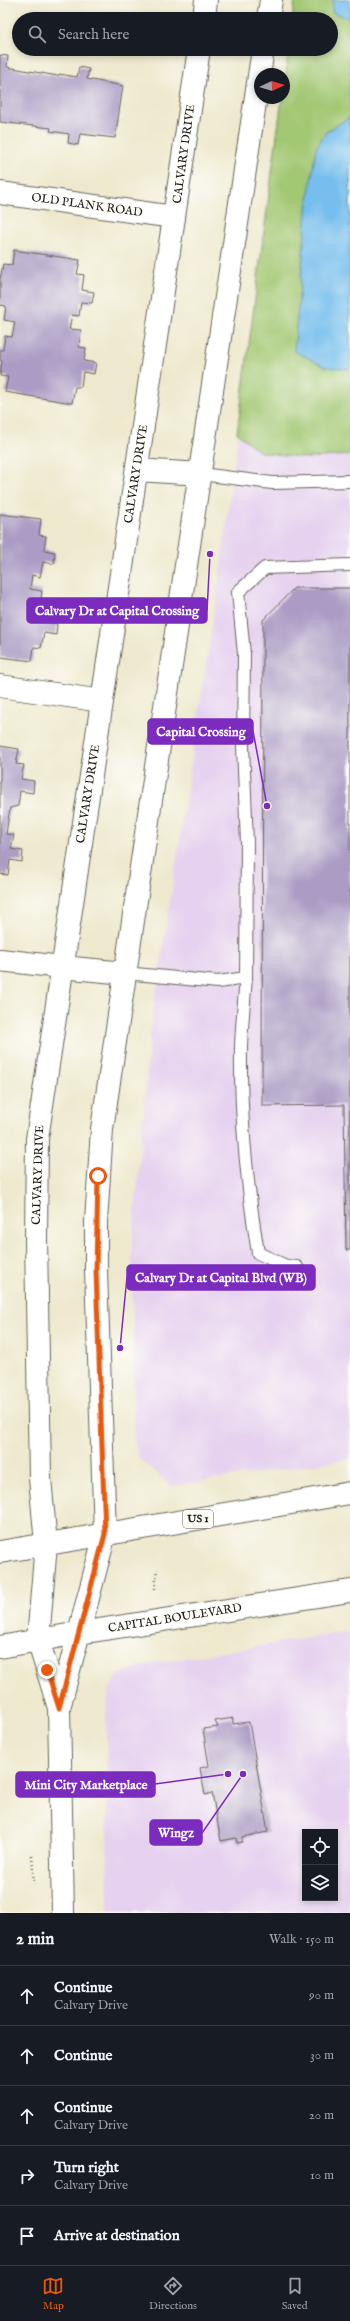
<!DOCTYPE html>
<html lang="en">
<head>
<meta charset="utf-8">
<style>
	body { margin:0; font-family:"IM FELL English",serif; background:#20242c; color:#f1f3f6 }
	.controls { position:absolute; right:12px; bottom:12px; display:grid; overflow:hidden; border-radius:0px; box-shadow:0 2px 6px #0003 }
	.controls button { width:36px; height:36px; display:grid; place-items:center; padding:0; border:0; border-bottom:1px solid #363941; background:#171b24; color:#f1f3f6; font:20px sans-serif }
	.compass { position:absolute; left:254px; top:68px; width:36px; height:36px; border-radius:50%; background:#171b24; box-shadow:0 2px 6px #0003; rotate:86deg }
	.stop { position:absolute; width:12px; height:12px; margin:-9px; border:3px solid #ea580c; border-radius:50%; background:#fff }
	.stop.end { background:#ea580c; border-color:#fff; box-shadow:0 1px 4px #0008 }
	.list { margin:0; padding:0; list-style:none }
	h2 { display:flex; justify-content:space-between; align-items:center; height:52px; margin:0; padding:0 16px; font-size:17px }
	h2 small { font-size:13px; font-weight:400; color:#9ea1a6 }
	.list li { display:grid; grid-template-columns:26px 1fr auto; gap:12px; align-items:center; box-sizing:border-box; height:60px; padding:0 16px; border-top:1px solid #363941 }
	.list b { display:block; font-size:15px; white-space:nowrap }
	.list p { margin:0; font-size:13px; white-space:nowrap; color:#9ea1a6 }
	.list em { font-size:13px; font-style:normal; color:#9ea1a6 }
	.icon { flex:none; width:22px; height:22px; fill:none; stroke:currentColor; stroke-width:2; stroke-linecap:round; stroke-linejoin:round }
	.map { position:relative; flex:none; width:350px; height:1913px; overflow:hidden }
	.search { position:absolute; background:#171b24; box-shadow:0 2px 6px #0003; left:12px; right:12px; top:12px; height:44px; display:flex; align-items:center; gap:10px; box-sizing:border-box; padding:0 14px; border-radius:22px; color:#9ea1a6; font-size:15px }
	.sheet { height:352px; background:#171b24 }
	nav { display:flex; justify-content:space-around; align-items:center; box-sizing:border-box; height:56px; border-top:1px solid #363941; background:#171b24; font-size:11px; color:#9ea1a6 }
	nav a { display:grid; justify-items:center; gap:2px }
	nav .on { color:#ea580c }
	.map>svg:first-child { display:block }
</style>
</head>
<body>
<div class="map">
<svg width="350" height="1913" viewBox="0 0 350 1913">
	<rect width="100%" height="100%" fill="#fdfcf7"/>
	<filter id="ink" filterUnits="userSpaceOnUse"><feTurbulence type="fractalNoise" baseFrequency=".025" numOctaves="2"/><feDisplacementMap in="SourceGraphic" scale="8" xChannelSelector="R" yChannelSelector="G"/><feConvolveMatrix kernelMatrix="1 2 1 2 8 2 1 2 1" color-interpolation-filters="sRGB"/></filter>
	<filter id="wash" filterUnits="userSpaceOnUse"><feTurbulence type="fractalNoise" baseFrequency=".012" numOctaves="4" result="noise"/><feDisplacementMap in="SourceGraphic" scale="16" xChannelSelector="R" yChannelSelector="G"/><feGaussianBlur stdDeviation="0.9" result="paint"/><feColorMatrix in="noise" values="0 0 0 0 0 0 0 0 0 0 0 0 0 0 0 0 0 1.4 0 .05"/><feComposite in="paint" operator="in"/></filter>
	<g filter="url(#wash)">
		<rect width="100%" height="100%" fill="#eee9ce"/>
		<path fill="#e6d2f0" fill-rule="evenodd" d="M350 0V1459L172 1486 139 1459 134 1439 132 1248 150 1033 219 579 282 98 331 49V19Z
			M350 1631V1913H108L106 1716 109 1691 118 1675 149 1664ZM305 1832H335V1898H305Z"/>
		<path fill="#a3c873" stroke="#607248" d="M295 0H350V455L307 458 260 452 237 433 282 98H284L288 49H331V19H292Z"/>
		<path fill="#75beed" stroke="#486d84" d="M333 0H350V19L332 12Z
			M350 117V369L326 367 294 351 308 200 316 148 326 132Z"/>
		<g id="blocks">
			<path fill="#ac9cc5" d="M0 55 8 56 7 67 58 76 59 74 77 77 79 67 89 69 87 79 123 86 115 138 80 134 78 145 68 143 69 134 50 131 51 128 0 122Z
				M14 250 80 260 77 274 84 275 82 290 94 292 92 303 81 302 79 316 72 315 69 329 81 330 79 347 86 348 84 361 96 363 94 374 83 372 81 387H75L72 403 5 392 8 377 0 376 2 361 0 360V350H3L5 336 12 337 15 322 4 320 6 306 0 305V279L3 264 12 265Z
				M0 514 41 519 39 535 46 536 44 550 55 552 54 564 43 562 40 577 32 575 30 589 42 591 40 607 47 608 45 622 57 624 56 635 44 633 41 648 34 647 32 661 0 657Z
				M294 588H350V1250H346L344 1105 262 1106 263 620Z
				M0 746 19 749 16 764 24 765 21 779 34 781 33 793 20 791 18 806 10 808 6 834 14 835 11 849 23 851 22 862 10 860 8 875 0 874Z
				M233 1718V1724L249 1722 268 1832 242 1837V1842L237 1843 236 1838 221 1841 212 1793 205 1795 200 1768 209 1766 203 1729 218 1727 215 1721Z"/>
		</g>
	</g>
	<g filter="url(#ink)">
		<use href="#blocks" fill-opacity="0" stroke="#66645a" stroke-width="1"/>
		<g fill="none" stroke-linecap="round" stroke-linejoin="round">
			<defs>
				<path id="lane" d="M201 474 272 483 350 481
					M125 973 218 982 246 978 247 843 243 746 244 654 238 592 265 568 350 565
					M246 978C244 1001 242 1023 241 1046 240 1114 247 1186 258 1253L286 1266 297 1267"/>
				<path id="street" d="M0 193 174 217
					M0 686 102 701
					M0 960 62 967"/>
				<path id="secondary" d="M204 19 206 0
					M268 19 271 0
					M137 470 201 474
					M62 967 125 973
					M59 1708 105 1534 96 1270V1222L102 1129 263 49
					M63 1913 59 1708 38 1640 46 1544 40 1478 36 1238 37 1139 199 49"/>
				<path id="highway" d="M0 1552 350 1493
					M0 1647 79 1633 350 1591"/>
			</defs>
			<use href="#lane" stroke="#66645a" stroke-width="14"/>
			<use href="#street" stroke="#66645a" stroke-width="24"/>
			<use href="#secondary" stroke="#66645a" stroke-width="24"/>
			<use href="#highway" stroke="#66645a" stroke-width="24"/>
			<path stroke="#66645a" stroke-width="2.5" stroke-dasharray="1 3" stroke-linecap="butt" d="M155 1589 157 1569
				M32 1856 34 1884"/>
			<use href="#lane" stroke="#fff" stroke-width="12"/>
			<use href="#street" stroke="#fff" stroke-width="22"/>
			<use href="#secondary" stroke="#fff" stroke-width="22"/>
			<use href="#highway" stroke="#fff" stroke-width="22"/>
		</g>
	</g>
	<g fill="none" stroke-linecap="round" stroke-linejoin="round" filter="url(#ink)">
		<path stroke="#ea580c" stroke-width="5" d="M47 1670 59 1708 105 1534 96 1270 98 1176"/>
	</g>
	<g text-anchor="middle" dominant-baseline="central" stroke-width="3.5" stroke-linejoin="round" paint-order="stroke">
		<rect fill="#fdfcf7" stroke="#605f5e" stroke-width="1" x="183" y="1510" width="30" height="18" rx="3"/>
		<g font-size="11" font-weight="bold" fill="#1c1c1c">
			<text x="198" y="1519">US 1</text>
		</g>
		<g font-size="12" fill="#1c1c1c" stroke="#fdfcf7">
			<text transform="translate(184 154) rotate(-82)">CALVARY DRIVE</text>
			<text transform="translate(87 205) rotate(8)">OLD PLANK ROAD</text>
			<text transform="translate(136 474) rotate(-81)">CALVARY DRIVE</text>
			<text transform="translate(88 794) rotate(-81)">CALVARY DRIVE</text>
			<text transform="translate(38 1175) rotate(-88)">CALVARY DRIVE</text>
			<text transform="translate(175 1618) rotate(-9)">CAPITAL BOULEVARD</text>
		</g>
	</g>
	<path fill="none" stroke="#7b2cbf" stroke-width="1.5" d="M210 554L207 611M267 806L253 731M120 1348L127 1277M228 1774L155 1784M243 1774L202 1833"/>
	<g fill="#7b2cbf" stroke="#fdfcf7" stroke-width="1.5">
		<circle cx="210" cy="554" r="4"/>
		<circle cx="267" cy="806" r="4"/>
		<circle cx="120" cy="1348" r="4"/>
		<circle cx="228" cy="1774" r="4"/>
		<circle cx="243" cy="1774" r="4"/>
	</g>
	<g fill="#7b2cbf" stroke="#7b2cbf" stroke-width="1.5">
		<rect x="27" y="598" width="180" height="25" rx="4"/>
		<rect x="148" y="719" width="105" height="25" rx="4"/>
		<rect x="127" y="1265" width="188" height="25" rx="4"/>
		<rect x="16" y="1772" width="139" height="25" rx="4"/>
		<rect x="150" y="1820" width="52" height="25" rx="4"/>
	</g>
	<g font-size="13" text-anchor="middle" font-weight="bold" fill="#fff">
		<text x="117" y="615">Calvary Dr at Capital Crossing</text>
		<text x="201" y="736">Capital Crossing</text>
		<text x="221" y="1282">Calvary Dr at Capital Blvd (WB)</text>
		<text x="86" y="1789">Mini City Marketplace</text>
		<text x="176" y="1837">Wingz</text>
	</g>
</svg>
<div class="controls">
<button><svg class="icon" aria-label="locate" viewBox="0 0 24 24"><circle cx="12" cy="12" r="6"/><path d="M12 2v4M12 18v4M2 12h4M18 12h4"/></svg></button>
<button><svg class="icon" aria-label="layers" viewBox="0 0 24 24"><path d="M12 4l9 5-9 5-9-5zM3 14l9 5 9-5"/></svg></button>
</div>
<svg class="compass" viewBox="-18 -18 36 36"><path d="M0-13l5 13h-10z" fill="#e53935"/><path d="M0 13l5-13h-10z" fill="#9ea1a6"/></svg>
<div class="stop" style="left:98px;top:1176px"></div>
<div class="stop end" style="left:47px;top:1670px"></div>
<div class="search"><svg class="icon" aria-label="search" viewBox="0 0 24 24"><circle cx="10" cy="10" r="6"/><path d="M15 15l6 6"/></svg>Search here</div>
</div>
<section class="sheet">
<h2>2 min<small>Walk · 150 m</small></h2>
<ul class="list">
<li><svg class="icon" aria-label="ahead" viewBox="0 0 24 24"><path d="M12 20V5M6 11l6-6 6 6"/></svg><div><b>Continue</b><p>Calvary Drive</p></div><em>90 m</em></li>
<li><svg class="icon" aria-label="ahead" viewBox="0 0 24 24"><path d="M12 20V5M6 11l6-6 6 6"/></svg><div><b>Continue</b></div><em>30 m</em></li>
<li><svg class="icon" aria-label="ahead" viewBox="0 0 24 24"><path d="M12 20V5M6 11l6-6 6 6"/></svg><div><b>Continue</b><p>Calvary Drive</p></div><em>20 m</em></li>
<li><svg class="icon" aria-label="right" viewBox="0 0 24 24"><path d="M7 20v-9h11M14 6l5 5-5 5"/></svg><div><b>Turn right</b><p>Calvary Drive</p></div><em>10 m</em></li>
<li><svg class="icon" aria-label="arrive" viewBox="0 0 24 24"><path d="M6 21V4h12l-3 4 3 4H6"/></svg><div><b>Arrive at destination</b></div></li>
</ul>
</section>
<nav>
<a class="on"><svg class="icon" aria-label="map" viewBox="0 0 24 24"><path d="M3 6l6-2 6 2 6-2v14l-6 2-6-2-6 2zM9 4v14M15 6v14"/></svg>Map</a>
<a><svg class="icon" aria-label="directions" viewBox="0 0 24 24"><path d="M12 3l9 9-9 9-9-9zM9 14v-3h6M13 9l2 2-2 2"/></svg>Directions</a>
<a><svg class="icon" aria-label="saved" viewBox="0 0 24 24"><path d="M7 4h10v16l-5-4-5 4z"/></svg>Saved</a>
</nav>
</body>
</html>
